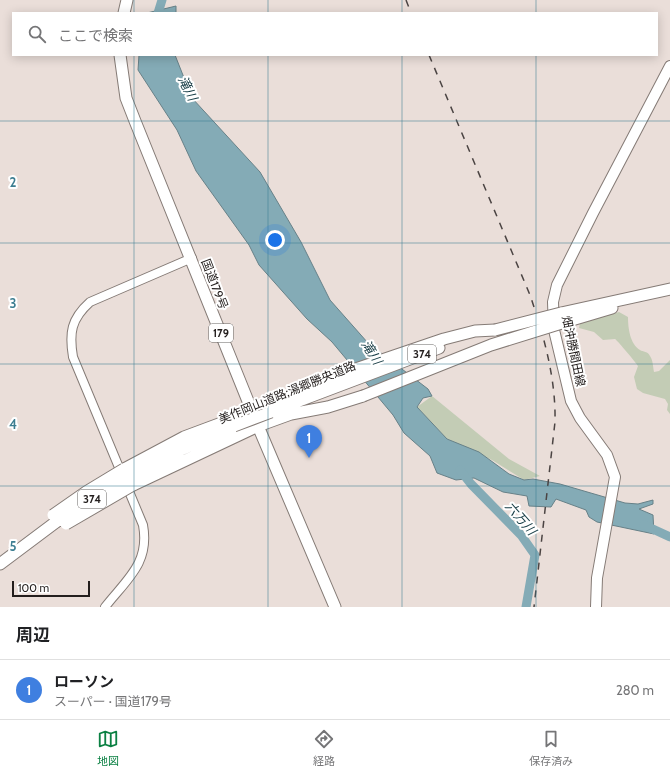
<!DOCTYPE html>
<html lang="ja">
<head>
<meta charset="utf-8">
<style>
	body { margin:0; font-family:Cabin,"Noto Sans JP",sans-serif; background:#f2f2f2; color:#202124 }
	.scale { position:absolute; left:12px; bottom:10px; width:78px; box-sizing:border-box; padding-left:4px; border:2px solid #231e1d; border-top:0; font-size:11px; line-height:14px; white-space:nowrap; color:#231e1d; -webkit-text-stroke:3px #fff; paint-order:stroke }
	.you { position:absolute; left:275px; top:240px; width:14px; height:14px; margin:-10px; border:3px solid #fff; border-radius:50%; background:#1a73e8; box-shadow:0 0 0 6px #1a73e833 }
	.badge { display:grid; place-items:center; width:26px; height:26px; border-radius:50%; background:#0b8043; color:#fff; font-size:13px; font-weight:700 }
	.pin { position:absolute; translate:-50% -33px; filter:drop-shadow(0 1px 2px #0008) }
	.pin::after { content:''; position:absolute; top:21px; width:14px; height:12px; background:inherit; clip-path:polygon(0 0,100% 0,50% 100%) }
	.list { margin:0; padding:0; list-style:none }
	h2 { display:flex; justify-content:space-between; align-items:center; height:52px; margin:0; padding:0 16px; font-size:17px }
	h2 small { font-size:13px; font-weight:400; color:#757577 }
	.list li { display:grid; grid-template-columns:26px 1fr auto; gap:12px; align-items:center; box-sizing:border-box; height:60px; padding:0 16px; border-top:1px solid #e0e0e0 }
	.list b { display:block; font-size:15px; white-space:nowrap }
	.list p { margin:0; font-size:13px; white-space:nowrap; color:#757577 }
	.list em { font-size:13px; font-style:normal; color:#757577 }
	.icon { flex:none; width:22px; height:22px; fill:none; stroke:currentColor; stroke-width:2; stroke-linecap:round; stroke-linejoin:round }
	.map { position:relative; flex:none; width:670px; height:607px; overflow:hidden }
	.search { position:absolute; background:#fff; box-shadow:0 2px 10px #0003; left:12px; right:12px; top:12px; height:44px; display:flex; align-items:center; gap:10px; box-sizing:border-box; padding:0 14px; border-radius:0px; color:#757577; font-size:15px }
	.sheet { height:112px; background:#fff }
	nav { display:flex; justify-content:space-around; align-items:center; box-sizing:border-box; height:56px; border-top:1px solid #e0e0e0; background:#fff; font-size:11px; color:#757577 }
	nav a { display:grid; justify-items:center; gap:2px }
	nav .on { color:#0b8043 }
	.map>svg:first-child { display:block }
</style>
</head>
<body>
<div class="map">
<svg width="670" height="607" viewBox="0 0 670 607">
	<rect width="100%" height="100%" fill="#eaded9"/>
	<path fill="#c3ccb5" d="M619 312 628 317C628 328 630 344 640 350 643 352 648 351 650 356 653 360 653 367 654 372L659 371 670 360V414L667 410 668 404 665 399 643 393 637 389 634 377 638 366C637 364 618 341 615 339L603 340 594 332 579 328 580 323Z
		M432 396 509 459 540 476 524 480 492 460 447 439 417 407Z"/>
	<path fill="#84abb6" stroke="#678188" d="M176 6V13H147Z
		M139 55H175L192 98 260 172 301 242 330 300 368 343 428 389 432 396 423 398 417 407 447 439 479 452 509 474 524 480 533 479 560 484 625 503 638 504 653 500V504L639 509 653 515 654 534 597 522 589 517 586 510 556 499 551 507 529 506 527 496 503 492 474 478 456 480 437 473 430 456 404 433 393 415 332 342 307 319 259 265 249 245 196 171 177 130 138 70Z"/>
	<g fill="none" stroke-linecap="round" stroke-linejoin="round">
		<path stroke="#84abb6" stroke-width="9" d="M158 13 162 0
			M460 470 471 484 521 535 535 555 526 607
			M644 525 670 537"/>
		<defs>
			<path id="minor" d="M105 607C127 579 150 563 143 525L73 357C69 333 71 319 90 302L192 258"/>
			<path id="major" d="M596 607 597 578 615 477 607 455 580 418 571 401 554 330 553 302 557 285 593 213 670 66"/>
			<path id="highway" d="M124 13 127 0
				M120 55 126 98 135 121 258 426 335 607
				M561 313 670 289
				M565 322 612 308
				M275 410 439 348
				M124 469 184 437 267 406 344 373 444 339 475 331 495 330
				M129 477 181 450 234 426
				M133 485 258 426 291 414 328 407 363 396
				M0 564 56 522"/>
		</defs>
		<use href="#minor" stroke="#857b76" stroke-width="10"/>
		<use href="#major" stroke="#857b76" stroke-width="12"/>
		<use href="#highway" stroke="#857b76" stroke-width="13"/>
		<use href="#minor" stroke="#fff" stroke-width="8"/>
		<use href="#major" stroke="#fff" stroke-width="10"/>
		<use href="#highway" stroke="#fff" stroke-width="11"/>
		<path stroke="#4b4443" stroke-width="1.5" stroke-dasharray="7 7" stroke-linecap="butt" d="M406 0 411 13
			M429 55 530 295C544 336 556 379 555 422L534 607"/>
		<defs>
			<path id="highway-bridge" d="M495 330 561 313
				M363 396 491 345 565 322
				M234 426 271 412
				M53 515 86 492 124 469
				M56 522 129 477
				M66 524 133 485"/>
		</defs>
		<use href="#highway-bridge" stroke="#857b76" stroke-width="13" stroke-linecap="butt"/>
		<use href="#highway-bridge" stroke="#fff" stroke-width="11"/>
	</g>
	<path fill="none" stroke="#3d7e91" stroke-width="1" stroke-opacity="0.55" d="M134 0V13M268 0V13M402 0V13M536 0V13M134 55V607M268 55V607M402 55V607M536 55V607M0 121H670M0 243H670M0 364H670M0 486H670"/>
	<g text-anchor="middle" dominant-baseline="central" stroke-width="4" stroke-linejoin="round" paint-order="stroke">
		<g fill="#fff" stroke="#656261" stroke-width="1">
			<rect x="209" y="324" width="24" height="18" rx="3"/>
			<rect x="408" y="345" width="28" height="18" rx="3"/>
			<rect x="78" y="490" width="28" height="18" rx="3"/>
		</g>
		<g font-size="11" font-weight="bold" fill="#231e1d">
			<text x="221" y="333">179</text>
			<text x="422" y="354">374</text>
			<text x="92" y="499">374</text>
		</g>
		<g font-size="12" fill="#231e1d" stroke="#fff">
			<text transform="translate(215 284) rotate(69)">国道179号</text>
			<text transform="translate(574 351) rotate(78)">畑沖勝間田線</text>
			<text transform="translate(287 392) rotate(-22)">美作岡山道路;湯郷勝央道路</text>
		</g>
		<g font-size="13" font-style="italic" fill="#143a43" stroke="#fff">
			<text transform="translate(188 88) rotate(63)">滝川</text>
			<text transform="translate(372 352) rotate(57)">滝川</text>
			<text transform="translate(521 518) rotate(49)">六万川</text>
		</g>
	</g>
	<g font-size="13" text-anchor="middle" font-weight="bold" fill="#3d7e91" stroke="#fff" stroke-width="4" stroke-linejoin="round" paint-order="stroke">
		<text x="13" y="187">2</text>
		<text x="13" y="308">3</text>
		<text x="13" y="429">4</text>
		<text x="13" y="551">5</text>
	</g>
</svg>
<div class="scale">100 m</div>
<div class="you"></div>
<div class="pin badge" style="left:309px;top:458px;background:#3f7fe0">1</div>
<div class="search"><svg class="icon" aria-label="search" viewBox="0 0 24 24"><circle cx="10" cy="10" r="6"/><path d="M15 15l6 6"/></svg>ここで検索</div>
</div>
<section class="sheet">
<h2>周辺<small></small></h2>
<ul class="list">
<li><span class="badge" style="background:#3f7fe0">1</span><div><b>ローソン</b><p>スーパー · 国道179号</p></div><em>280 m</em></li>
</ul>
</section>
<nav>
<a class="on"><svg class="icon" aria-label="map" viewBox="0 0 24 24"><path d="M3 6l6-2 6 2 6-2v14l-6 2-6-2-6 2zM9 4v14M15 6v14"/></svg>地図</a>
<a><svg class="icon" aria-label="directions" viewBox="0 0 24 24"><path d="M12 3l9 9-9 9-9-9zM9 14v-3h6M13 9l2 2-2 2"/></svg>経路</a>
<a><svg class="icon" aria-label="saved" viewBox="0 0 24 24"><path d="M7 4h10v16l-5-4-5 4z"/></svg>保存済み</a>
</nav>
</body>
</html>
